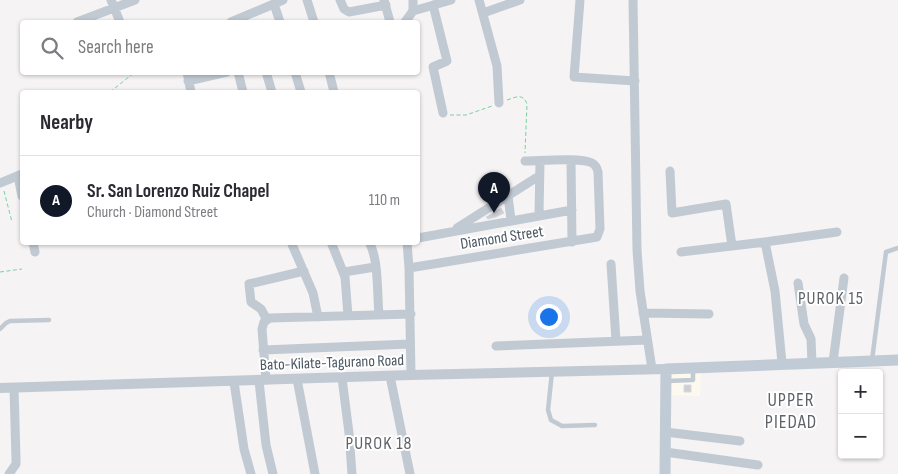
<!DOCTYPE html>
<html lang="en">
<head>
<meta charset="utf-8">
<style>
	body { margin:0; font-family:"Sofia Sans Condensed",sans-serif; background:#f2f2f3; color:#2b2b33 }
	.controls { position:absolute; right:15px; bottom:15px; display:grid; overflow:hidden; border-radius:5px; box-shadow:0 1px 4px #0004 }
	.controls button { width:45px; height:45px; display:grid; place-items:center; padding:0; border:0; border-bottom:1px solid #e1e1e2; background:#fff; color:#2b2b33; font:25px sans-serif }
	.you { position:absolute; left:548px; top:316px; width:18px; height:18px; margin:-12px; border:4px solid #fff; border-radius:50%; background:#1a73e8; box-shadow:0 0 0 8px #1a73e833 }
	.badge { display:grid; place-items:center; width:32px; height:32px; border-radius:50%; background:#111827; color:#fff; font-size:16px; font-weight:700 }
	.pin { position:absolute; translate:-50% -41px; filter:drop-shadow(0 1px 2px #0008) }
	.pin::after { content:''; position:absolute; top:26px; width:18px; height:15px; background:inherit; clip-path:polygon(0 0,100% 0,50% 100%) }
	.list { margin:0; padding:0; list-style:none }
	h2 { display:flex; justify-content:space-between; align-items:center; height:65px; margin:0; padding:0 20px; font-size:21px }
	h2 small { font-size:16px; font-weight:400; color:#7c7c81 }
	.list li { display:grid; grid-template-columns:32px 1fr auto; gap:15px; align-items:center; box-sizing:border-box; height:90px; padding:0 20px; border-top:1px solid #e1e1e2 }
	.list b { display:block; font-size:19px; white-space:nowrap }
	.list p { margin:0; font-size:16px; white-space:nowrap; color:#7c7c81 }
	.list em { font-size:16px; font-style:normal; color:#7c7c81 }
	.icon { flex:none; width:28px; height:28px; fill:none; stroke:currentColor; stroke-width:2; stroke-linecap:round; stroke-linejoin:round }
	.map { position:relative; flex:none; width:898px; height:474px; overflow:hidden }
	.search { position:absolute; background:#fff; box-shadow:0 1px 4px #0004; left:20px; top:20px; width:400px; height:55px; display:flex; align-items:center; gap:12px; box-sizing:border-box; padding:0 18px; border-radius:5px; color:#7c7c81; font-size:19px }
	.panel { position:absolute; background:#fff; box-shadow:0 1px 4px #0004; left:20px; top:90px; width:400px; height:155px; border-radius:5px }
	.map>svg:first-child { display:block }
</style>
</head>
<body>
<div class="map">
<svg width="898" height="474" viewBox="0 0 898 474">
	<rect width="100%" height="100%" fill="#f5f3f3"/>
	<path fill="#fdf9ef" d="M701 373 700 396 671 395 672 374Z"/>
	<path fill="#cdcfd5" stroke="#d7d9de" d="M501 208 504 213 496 217 488 219 486 217Z
		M684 385H691V392H684Z"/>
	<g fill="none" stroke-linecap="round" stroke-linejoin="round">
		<path stroke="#7ad0a6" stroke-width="1" stroke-dasharray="4 2.5" stroke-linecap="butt" d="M110 92 135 72
			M507 100C516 97 523 93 527 104L525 153
			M450 115H466L492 106
			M4 191 12 222
			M0 272 22 269"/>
		<path stroke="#c1cad2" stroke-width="4.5" d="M0 329 6 323 10 321 49 320
			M872 360 886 252 898 248
			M552 372 548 410 551 420 562 426 595 425
			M667 381 693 380V368"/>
		<path stroke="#c1cad2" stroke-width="9" d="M111 0 120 22
			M307 0 314 22
			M340 0 344 9 349 12 386 5
			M384 0 390 22
			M479 0 497 66 499 103
			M580 0 574 77 635 81
			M633 0 637 250 640 291 652 369
			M274 4 280 22
			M433 5 447 61 433 67 443 113
			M413 11 451 0
			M483 13 520 0
			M77 22 135 0
			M231 22 283 0
			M405 22 413 11V0
			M187 72 191 92
			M238 72 243 92
			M266 72 272 92
			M295 72 301 92
			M329 72 334 92
			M188 81 227 72
			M571 160 572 242
			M670 171 672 213 726 204 732 246
			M18 176 22 196
			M0 183 22 174
			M508 196 511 220
			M539 215 540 161
			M457 228 539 176
			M418 238 572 210
			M33 242 35 252
			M291 242 313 293 318 317
			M331 242 345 277 348 316
			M369 242C379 259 377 295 379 315
			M407 242 409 268 411 375
			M765 242 775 291 782 363
			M681 252 765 242 837 232
			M611 264 616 341
			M409 268 597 237 600 229 598 172C597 168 596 165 592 163 580 157 539 161 525 161
			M344 272 375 267
			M798 283 804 324 811 339 812 363
			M643 313 709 314
			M267 320 261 309 251 302 249 284 304 271
			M496 346 647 340
			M263 350 410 344
			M833 362 844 278
			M390 376 410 474
			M342 378 349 433 352 474
			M297 379 315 474
			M266 380 262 329 264 322 270 318 411 314
			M259 381 266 445 273 474
			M234 382 244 449 251 474
			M665 432 740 441
			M665 452 758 465
			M9 474 16 464V459L14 388"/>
		<path stroke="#c1cad2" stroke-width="10" d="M0 388 411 375 666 369"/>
		<path stroke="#c1cbd6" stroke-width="11" d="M665 474 666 369 898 360"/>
	</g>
	<g text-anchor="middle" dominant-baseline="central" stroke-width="4" stroke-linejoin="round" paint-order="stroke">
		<g font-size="16" fill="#4a5661" stroke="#fff">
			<text transform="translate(502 238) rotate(-9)">Diamond Street</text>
			<text transform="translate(332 363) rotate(-2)">Bato-Kilate-Tagurano Road</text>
		</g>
		<g font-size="18" letter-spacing="1" fill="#5f6368" stroke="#fff">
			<text x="831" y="298">PUROK 15</text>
			<text x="379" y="443">PUROK 18</text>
		</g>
		<g font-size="19" letter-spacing="1" fill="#5f6368" stroke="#fff">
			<text x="791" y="400">UPPER<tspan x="791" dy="22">PIEDAD</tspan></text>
		</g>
	</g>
</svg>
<div class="controls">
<button>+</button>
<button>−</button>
</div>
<div class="you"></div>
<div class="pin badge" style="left:494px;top:213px">A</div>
<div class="search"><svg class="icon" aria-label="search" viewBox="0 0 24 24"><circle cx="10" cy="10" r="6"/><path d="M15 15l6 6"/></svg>Search here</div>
<section class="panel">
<h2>Nearby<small></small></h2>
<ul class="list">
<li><span class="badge">A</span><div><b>Sr. San Lorenzo Ruiz Chapel</b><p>Church · Diamond Street</p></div><em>110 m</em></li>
</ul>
</section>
</div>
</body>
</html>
